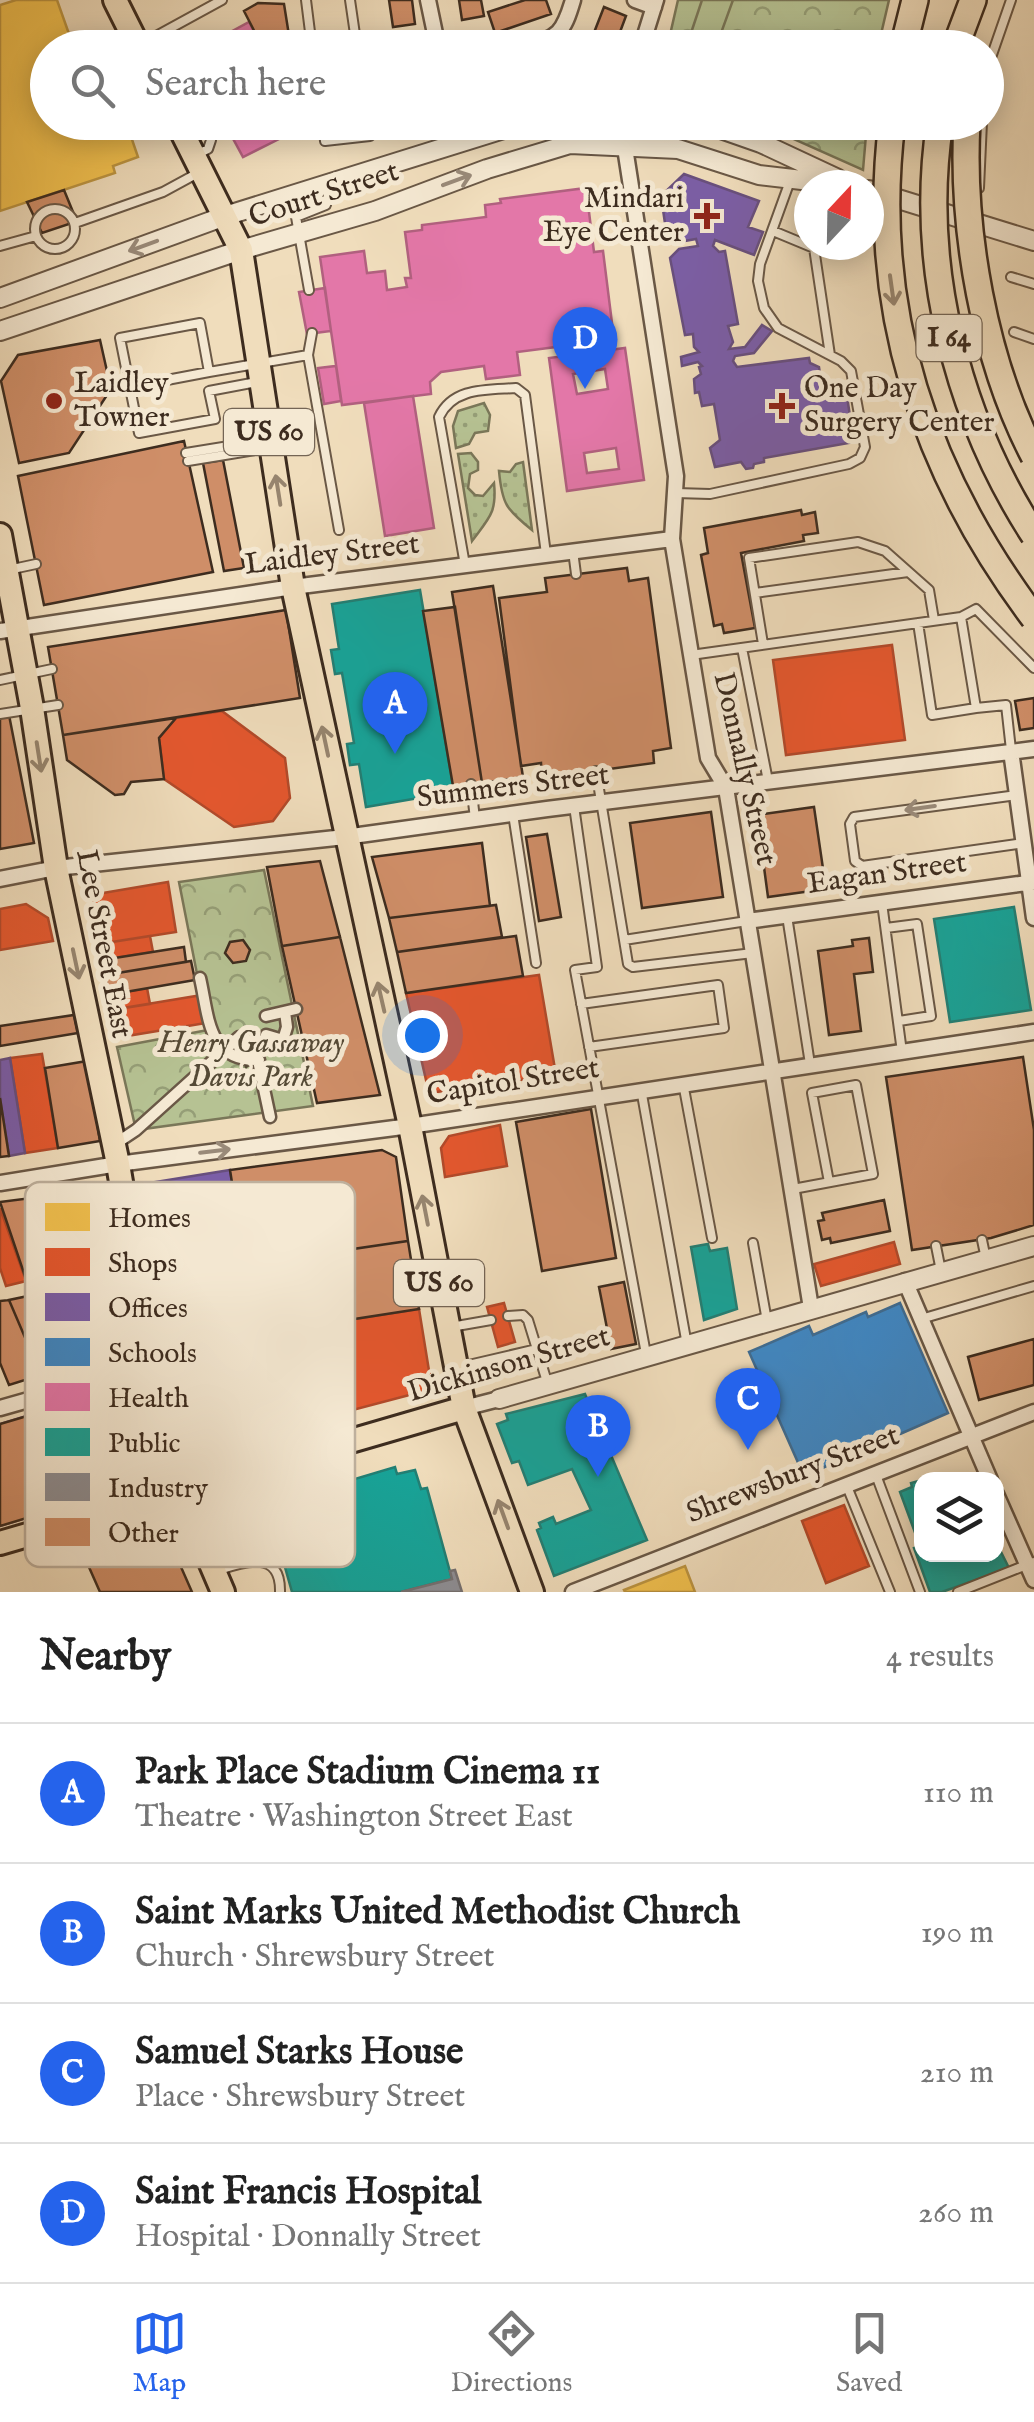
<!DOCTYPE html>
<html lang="en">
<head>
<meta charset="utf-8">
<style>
	body { margin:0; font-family:"IM FELL English",serif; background:#f6f6f6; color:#222 }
	.controls { position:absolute; right:30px; bottom:30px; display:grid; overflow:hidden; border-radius:20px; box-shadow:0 5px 25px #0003 }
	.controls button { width:90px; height:90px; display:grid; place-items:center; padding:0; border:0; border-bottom:2px solid #e0e0e0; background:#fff; color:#222; font:50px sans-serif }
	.compass { position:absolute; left:794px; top:170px; width:90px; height:90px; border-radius:50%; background:#fff; box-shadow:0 5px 25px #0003; rotate:22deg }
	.you { position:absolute; left:422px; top:1035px; width:35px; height:35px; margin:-25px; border:8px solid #fff; border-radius:50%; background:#1a73e8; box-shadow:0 0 0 15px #1a73e833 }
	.badge { display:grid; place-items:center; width:65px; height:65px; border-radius:50%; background:#2563eb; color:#fff; font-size:32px; font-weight:700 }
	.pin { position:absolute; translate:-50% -82px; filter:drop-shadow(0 2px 5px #0008) }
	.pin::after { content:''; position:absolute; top:52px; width:35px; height:30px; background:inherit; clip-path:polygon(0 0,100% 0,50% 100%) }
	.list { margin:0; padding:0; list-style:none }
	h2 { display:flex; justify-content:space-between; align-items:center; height:130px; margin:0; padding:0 40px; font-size:42px }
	h2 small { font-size:32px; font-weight:400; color:#767676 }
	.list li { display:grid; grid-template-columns:65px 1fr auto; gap:30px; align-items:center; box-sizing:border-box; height:140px; padding:0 40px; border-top:2px solid #e0e0e0 }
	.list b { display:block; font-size:38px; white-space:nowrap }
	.list p { margin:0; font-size:32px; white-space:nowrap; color:#767676 }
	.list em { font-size:32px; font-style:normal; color:#767676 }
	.icon { flex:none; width:55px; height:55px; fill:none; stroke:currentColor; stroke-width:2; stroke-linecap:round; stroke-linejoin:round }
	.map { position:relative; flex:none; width:1034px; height:1592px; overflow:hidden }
	.search { position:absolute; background:#fff; box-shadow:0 5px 25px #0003; left:30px; right:30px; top:30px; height:110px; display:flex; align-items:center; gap:25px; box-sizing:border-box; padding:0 35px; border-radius:55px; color:#767676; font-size:38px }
	.sheet { height:690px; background:#fff }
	nav { display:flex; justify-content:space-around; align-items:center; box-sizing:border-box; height:140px; border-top:2px solid #e0e0e0; background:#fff; font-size:28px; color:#767676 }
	nav a { display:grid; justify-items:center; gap:5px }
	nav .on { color:#2563eb }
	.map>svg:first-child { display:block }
</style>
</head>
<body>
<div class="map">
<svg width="1034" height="1592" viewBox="0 0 1034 1592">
	<defs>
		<pattern id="grass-dots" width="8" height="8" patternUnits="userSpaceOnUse" patternTransform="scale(2.5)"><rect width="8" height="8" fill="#b6c293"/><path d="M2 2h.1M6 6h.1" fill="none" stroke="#959e77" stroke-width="1.8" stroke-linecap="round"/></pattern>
		<pattern id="forest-crowns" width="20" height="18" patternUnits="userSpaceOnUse" patternTransform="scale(2.5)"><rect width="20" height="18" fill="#b6c293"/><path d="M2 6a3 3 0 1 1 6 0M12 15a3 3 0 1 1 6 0" fill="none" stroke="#959e77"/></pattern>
	</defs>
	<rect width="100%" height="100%" fill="#f0ddbc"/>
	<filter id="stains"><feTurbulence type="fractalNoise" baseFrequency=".002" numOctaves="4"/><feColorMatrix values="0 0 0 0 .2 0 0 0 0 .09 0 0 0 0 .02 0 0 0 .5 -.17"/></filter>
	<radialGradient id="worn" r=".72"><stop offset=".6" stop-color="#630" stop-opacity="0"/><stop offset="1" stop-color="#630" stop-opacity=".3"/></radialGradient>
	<path fill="url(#grass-dots)" stroke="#7a7759" stroke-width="2.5" d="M484 403 490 415 488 431 475 433 469 444 456 448 453 426 458 411Z
		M471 453 478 462V470L470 474 468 488 475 495 483 496 494 483C497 513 489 518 472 541L458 454Z
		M523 462 532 530C506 509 502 504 499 471L510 472 516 464Z"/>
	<path fill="url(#forest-crowns)" stroke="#7a7759" stroke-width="2.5" d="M678 0H889L878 47 667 48Z
		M758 123H867L863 170Z
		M264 870 313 1106 136 1130 117 1047 208 1030 179 882Z"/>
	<path fill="#b6c293" stroke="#7a7759" stroke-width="2.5" d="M702 0H733L716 47 689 39Z"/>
	<path fill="#f2c14e" stroke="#bc9440" stroke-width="2.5" d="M16 0H57L74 48H48V122H126L138 157 113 166 115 173 0 211V5Z
		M685 1566 695 1592H625L624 1590Z"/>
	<path fill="#e4572e" stroke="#b24a2a" stroke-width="2.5" d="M892 645 905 740 786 755 773 660Z
		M222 711 285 758 290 798 273 821 234 827 164 779 159 738 176 718Z
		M168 882 176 932 99 944 91 895Z
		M26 904 48 918 53 941 0 950V909Z
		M150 936 153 952 102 960 99 944Z
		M539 975 556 1075 429 1093 406 993Z
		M147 988 150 1004 111 1010 108 995Z
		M202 995 206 1023 115 1038 111 1010Z
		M42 1054 58 1148 25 1153 10 1058Z
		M500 1125 507 1166 445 1177 441 1148 449 1136Z
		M0 1208 26 1281 6 1286 0 1268Z
		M894 1242 900 1264 821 1286 814 1264Z
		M504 1303 515 1342 498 1347 487 1307Z
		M419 1309 432 1389 349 1411 335 1322Z
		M844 1505 869 1566 826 1583 802 1521Z"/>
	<path fill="#7b5ea7" stroke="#684f7e" stroke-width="2.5" d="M684 174 759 201 748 227 763 232 754 255 715 240 713 246 719 252 725 251 738 324 728 326 733 342 729 349 745 347 762 325 772 331 754 353 735 356 733 361 737 367 809 358 810 363 819 367 823 394 846 390 854 442 764 458V462L754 464 753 468 746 469 741 462 715 467 710 448 720 440 714 404 702 406 699 392 695 393 694 379 701 374 699 367 702 366 698 362 682 366 681 357 699 352 694 347 693 334 685 335 670 258 679 249 698 246 696 239 668 244 661 196Z
		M10 1058 25 1153 9 1156 0 1098V1060Z
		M230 1170 245 1265 158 1279 143 1184Z
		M95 1395 100 1409 121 1403 141 1470 121 1476 124 1488 0 1526V1424Z"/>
	<path fill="#3f88c5" stroke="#3e6c93" stroke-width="2.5" d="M900 1303 948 1413 804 1476 749 1352 809 1326 813 1335 866 1312 868 1317Z"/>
	<path fill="#e377a8" stroke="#b1607f" stroke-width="2.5" fill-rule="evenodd" d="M249 22 263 48H201Z
		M224 122H278L272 126 279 139 243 157Z
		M586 188 594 252 603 251 613 331 599 333 601 351 565 356 564 346 517 352 520 375 486 379 484 366 441 372 430 382 431 394 342 405 320 257 364 251 367 273 385 271 387 290 407 287 405 278H411L405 232 422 230V225L486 217 485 205 501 203 500 199Z
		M325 288 331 331 307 334 299 292Z
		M625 348 644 480 567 491 549 358ZM605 369 608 389 577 394 573 374ZM616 448 619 469 587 473 584 453Z
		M336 366 341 401 324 404 318 368Z
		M413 396 434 528 385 536 364 403Z"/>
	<path fill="#17a398" stroke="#227f74" stroke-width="2.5" d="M420 590 454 792 366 807 359 764 350 765 347 744 354 743 342 673 335 674 331 650 339 649 332 604Z
		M1014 907 1031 1010 950 1022 934 919Z
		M708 1244 710 1251 727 1248 737 1309 704 1320 691 1247Z
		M585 1394 647 1540 554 1576 537 1530 541 1528 539 1523 553 1517 556 1524 591 1510 572 1469 528 1485 519 1461 512 1463 497 1424 508 1420 506 1414Z
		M395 1467 397 1474 415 1470 421 1489 427 1488 452 1579 401 1592H292L275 1532 284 1530 277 1509 293 1504 291 1498Z
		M918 1481 922 1483V1554H996V1542L1009 1568 942 1592H930L914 1548 920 1546 900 1492 912 1487 911 1483Z"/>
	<path fill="#8d8d92" stroke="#757070" stroke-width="2.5" d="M455 1570 462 1592H401L452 1579 450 1571Z"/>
	<path fill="#cf8e68" stroke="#3d2c1f" stroke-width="2.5" d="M389 0H412L415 24 393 27Z
		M459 0H481L484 16 462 20Z
		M525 0H546L551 14 495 33 488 12Z
		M258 3 284 4 291 48H263L244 11Z
		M604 7 626 16 614 48H588Z
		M64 190 73 212 69 214 72 223 42 233 27 202Z
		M100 340 111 389 69 453 19 463 1 381 18 355Z
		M184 441 213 572 44 605 18 476Z
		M223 460 244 568 224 571 203 463Z
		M801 510 802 515 815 512 818 533 803 535 804 541 741 553 755 628 724 633 722 624 714 626 701 555 708 553 704 528Z
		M627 568 629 581 648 578 671 748 653 751 654 763 542 778 541 763 521 766 499 598 547 592 545 578Z
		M493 586 523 777 482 783 452 592Z
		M455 607 482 783 453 786 423 611Z
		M286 610 300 698 63 735 48 647Z
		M1034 698V728L1020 730 1015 701Z
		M9 715 34 843 0 849V717Z
		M176 718 159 738 164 779 131 782 124 794 115 795 67 760 63 735Z
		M814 807 826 889 768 897 757 815Z
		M711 812 723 897 642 908 630 823Z
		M547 834 561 917 539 921 526 837Z
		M482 843 490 906 389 918 372 857Z
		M320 861 340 937 282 946 267 867Z
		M496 905 502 937 397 952 389 918Z
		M516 936 523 976 406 993 397 952Z
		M340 937 380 1095 317 1103 282 946Z
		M869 938 873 972 854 974 861 1031 829 1035 818 951 853 946 852 940Z
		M243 940 250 950 246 961 233 963 225 953 230 942Z
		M184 947 186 962 105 975 102 960Z
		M191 961 195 980 108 995 105 975Z
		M74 1015 78 1033 0 1046V1026Z
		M1023 1057 1034 1130V1225L991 1238 912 1250 886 1077Z
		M87 1061 100 1141 58 1148 45 1068Z
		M0 1098 9 1156 0 1157Z
		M591 1109 616 1258 542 1271 516 1122Z
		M382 1150 396 1157 408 1241 245 1265 230 1170Z
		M39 1197 70 1278 29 1288 0 1202Z
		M884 1200 890 1231 831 1243 830 1238 822 1240 818 1221 824 1220 822 1213Z
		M408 1241 419 1309 335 1322 325 1253Z
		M624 1282 636 1344 611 1349 599 1287Z
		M28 1296 60 1371 41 1375 9 1300Z
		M9 1300 41 1375 9 1385 0 1363V1301Z
		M1034 1339V1385L979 1400 968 1357Z
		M44 1411 73 1504 0 1526V1424Z
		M159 1517 192 1592H100L77 1540Z"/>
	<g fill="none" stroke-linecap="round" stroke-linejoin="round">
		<defs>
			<path id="service" d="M306 0 312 48
				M350 0 357 48
				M158 35 222 0
				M139 43 158 35 165 48
				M986 72 1011 0
				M323 122 325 141 370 136 368 122
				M198 154 208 149 211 140 204 122
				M979 188 982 122
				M35 229a20 20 0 1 1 40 0a20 20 0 1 1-40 0Z
				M75 223 163 192 198 173
				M773 231 814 248 830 355
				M0 246 36 236
				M1011 277 1034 284
				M309 290 296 217 326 205 330 184
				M1014 332 1034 339
				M308 355 312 333
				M209 372 308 355 339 530
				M130 387 209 372 200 323 120 338 139 433 215 419 209 391 257 382
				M186 453 266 440
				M188 461 268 448
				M676 493 710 494 849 464 860 458 865 447 851 371 841 361 778 328 764 308 758 281 760 264 790 181
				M573 551 576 574
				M465 565 439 417C453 387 487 390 516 388L525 395 546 554
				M8 570 36 564
				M755 593 908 572
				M918 623 932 715 976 708 961 617
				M763 644 749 558 858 542 885 551 929 590 934 620
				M742 648 768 781
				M691 655 961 617 976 609 1034 668
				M0 680 52 669
				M976 708 1006 705 1011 750
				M0 714 58 705
				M596 771 628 964 633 967 753 953
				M471 784 475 819
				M1017 795 854 817 850 824 855 861 862 866 1024 843
				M574 806 597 967 575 970 646 1354
				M513 814 536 963
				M882 903 902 1052
				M787 916 810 1064
				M886 928 917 924 931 1016 899 1021
				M624 940 747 921
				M581 1004 718 985 724 1028 589 1047
				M683 1083 712 1238
				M641 1089 687 1345
				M793 1189 873 1174 856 1085 812 1093 829 1182
				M982 1240 986 1259
				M753 1243 767 1321
				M936 1246 941 1271
				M508 1316 523 1315 528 1320 548 1385
				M921 1319 1034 1286
				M451 1327 491 1320
				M460 1367 537 1349
				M876 1475 920 1592
				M846 1484 890 1592
				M219 1570C245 1561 281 1550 280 1592
				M958 1592 1034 1562"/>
			<path id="pedestrian" d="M200 978C209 1017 207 1061 259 1060
				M266 1016 296 1009
				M266 1035 283 1040 287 1027 285 1012
				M254 1042 270 1117
				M115 1144 136 1130 239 1037"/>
			<path id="minor" d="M428 0 438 48
				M635 0 654 7
				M526 48C559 36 563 34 573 0
				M641 48 656 0
				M621 122 676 476 672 539 708 758 726 788 811 1308
				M0 631 293 587 672 539
				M1011 751 1034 918
				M0 879 56 868 345 837 547 809 1034 749
				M747 921 1034 882
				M44 1176 116 1375
				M0 1183 118 1164 410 1126 1034 1032
				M905 1281 990 1480
				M0 1408 152 1365
				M464 1408 499 1399
				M996 1494 1034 1580
				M573 1592 1034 1412"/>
			<path id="tertiary" d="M701 122 761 143 838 179
				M869 190 1034 241
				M0 298 225 216 526 122
				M0 331 241 250 375 211 487 169 570 144 678 149 759 175 845 185
				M499 1399 1034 1246"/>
			<path id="primary" d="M115 0 139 48
				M177 122 241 250 293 587 410 1126 464 1408 532 1592
				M0 535 32 708 56 868 118 1164 168 1463 223 1592
				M0 1543 464 1408"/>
			<path id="motorway" d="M903 48 915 0
				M955 48 973 0"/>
		</defs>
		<use href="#service" stroke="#6a5846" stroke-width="12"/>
		<use href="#pedestrian" stroke="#6a5846" stroke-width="15"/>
		<use href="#minor" stroke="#6a5846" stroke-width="19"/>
		<use href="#tertiary" stroke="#6a5846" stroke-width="22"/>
		<use href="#primary" stroke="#3d2c1f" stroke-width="28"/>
		<use href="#motorway" stroke="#3d2c1f" stroke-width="30"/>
		<use href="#service" stroke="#f5e9d3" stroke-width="8"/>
		<use href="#pedestrian" stroke="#f5e9d3" stroke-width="10"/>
		<use href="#minor" stroke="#f5e9d3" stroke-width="14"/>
		<use href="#tertiary" stroke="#f5e9d3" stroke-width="18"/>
		<use href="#primary" stroke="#f0ddbc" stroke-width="22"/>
		<use href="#motorway" stroke="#f0ddbc" stroke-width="25"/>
		<defs>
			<path id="motorway-bridge" d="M892 122C869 306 924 472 1034 618
				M940 122C918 264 957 416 1034 535
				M967 122C961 229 984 361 1034 456"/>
		</defs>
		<use href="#motorway-bridge" stroke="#3d2c1f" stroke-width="30" stroke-linecap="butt"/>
		<use href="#motorway-bridge" stroke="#f0ddbc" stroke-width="25"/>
	</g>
	<defs><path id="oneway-shaft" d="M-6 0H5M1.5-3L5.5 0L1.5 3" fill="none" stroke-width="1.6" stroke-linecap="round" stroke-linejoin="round" transform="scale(2.5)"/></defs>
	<g stroke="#998a79">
		<use href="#oneway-shaft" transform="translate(457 180) rotate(-20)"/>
		<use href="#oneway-shaft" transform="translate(143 246) rotate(160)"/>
		<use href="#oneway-shaft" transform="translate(920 808) rotate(172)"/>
		<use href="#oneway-shaft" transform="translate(215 1151) rotate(-7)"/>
	</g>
	<g stroke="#96846e">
		<use href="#oneway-shaft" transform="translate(892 290) rotate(82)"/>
		<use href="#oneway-shaft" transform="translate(278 490) rotate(-99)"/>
		<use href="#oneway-shaft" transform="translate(325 741) rotate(-102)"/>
		<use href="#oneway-shaft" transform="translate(39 757) rotate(81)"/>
		<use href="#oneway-shaft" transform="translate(76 964) rotate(78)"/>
		<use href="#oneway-shaft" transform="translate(381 997) rotate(-103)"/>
		<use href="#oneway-shaft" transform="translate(425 1210) rotate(-101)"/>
		<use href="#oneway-shaft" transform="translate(503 1514) rotate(-110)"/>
	</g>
	<g fill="#8f2418" stroke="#f5e9d3" stroke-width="4">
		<path d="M702 201h10v10h10v10h-10v10h-10v-10h-10v-10h10z"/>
		<circle cx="54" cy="401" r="10"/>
		<path d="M777 391h10v10h10v10h-10v10h-10v-10h-10v-10h10z"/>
	</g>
	<g text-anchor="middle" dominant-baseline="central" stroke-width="10" stroke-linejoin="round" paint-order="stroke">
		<g fill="#f5e9d3" stroke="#746555" stroke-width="2.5">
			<rect x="916.5" y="315" width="65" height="46" rx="8"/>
			<rect x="224" y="409" width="90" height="46" rx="8"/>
			<rect x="394" y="1260" width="90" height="46" rx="8"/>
		</g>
		<g font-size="28" font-weight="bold" fill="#3d2c1f">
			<text x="949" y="338">I 64</text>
			<text x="269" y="432">US 60</text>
			<text x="439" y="1283">US 60</text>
		</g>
		<g font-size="30" fill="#3d2c1f" stroke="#f5e9d3">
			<text transform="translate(324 195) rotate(-18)">Court Street</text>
			<text transform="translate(332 555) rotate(-7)">Laidley Street</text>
			<text transform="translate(744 769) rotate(77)">Donnally Street</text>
			<text transform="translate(513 787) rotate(-7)">Summers Street</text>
			<text transform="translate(887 874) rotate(-8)">Eagan Street</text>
			<text transform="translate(103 944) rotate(79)">Lee Street East</text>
			<text transform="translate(513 1082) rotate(-9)">Capitol Street</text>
			<text transform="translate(509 1365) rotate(-16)">Dickinson Street</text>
			<text transform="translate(793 1475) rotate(-21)">Shrewsbury Street</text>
		</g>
		<g font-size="30" fill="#3d2c1f" stroke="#f5e9d3" text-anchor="start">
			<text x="684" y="199" text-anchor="end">Mindari<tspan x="684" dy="34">Eye Center</tspan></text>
			<text x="74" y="384">Laidley<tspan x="74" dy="34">Towner</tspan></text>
			<text x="804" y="389">One Day<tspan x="804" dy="34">Surgery Center</tspan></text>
		</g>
		<g font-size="30" font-style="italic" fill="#554a36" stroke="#f5e9d3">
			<text x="251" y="1044">Henry Gassaway<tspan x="251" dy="34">Davis Park</tspan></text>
		</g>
	</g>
	<rect x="25" y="1182" width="330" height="385" rx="15" fill="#f5e9d3" stroke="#beb09d" stroke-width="2.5"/>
	<rect x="45" y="1203" width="45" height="28" fill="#f2c14e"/>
	<rect x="45" y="1248" width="45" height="28" fill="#e4572e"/>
	<rect x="45" y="1293" width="45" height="28" fill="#7b5ea7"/>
	<rect x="45" y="1338" width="45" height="28" fill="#3f88c5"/>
	<rect x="45" y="1383" width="45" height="28" fill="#e377a8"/>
	<rect x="45" y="1428" width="45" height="28" fill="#17a398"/>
	<rect x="45" y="1473" width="45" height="28" fill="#8d8d92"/>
	<rect x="45" y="1518" width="45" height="28" fill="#cf8e68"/>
	<g font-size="28" fill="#3d2c1f">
		<text x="108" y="1227">Homes</text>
		<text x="108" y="1272">Shops</text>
		<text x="108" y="1317">Offices</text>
		<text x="108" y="1362">Schools</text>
		<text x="108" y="1407">Health</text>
		<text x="108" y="1452">Public</text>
		<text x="108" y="1497">Industry</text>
		<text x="108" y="1542">Other</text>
	</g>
	<rect width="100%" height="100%" filter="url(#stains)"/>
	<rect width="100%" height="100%" fill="url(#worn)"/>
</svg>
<div class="controls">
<button><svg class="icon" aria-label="layers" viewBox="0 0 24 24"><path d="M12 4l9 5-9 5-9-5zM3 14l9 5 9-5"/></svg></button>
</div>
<svg class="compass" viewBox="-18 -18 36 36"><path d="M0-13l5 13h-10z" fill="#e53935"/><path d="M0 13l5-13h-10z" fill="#767676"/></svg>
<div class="you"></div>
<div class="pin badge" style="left:395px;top:754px">A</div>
<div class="pin badge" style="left:598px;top:1477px">B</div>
<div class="pin badge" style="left:748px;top:1450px">C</div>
<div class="pin badge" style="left:585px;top:389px">D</div>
<div class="search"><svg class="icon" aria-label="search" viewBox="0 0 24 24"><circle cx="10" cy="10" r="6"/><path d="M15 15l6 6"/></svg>Search here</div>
</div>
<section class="sheet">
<h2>Nearby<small>4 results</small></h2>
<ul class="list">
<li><span class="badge">A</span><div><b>Park Place Stadium Cinema 11</b><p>Theatre · Washington Street East</p></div><em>110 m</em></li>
<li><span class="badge">B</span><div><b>Saint Marks United Methodist Church</b><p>Church · Shrewsbury Street</p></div><em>190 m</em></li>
<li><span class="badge">C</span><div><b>Samuel Starks House</b><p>Place · Shrewsbury Street</p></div><em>210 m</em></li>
<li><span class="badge">D</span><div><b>Saint Francis Hospital</b><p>Hospital · Donnally Street</p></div><em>260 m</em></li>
</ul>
</section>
<nav>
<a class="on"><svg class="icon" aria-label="map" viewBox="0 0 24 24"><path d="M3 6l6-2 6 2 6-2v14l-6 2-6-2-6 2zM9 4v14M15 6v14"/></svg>Map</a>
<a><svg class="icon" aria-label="directions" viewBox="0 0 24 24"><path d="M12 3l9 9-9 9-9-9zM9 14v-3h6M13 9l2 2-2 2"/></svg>Directions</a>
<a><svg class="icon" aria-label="saved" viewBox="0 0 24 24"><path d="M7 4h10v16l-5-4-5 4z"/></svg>Saved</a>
</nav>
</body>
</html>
